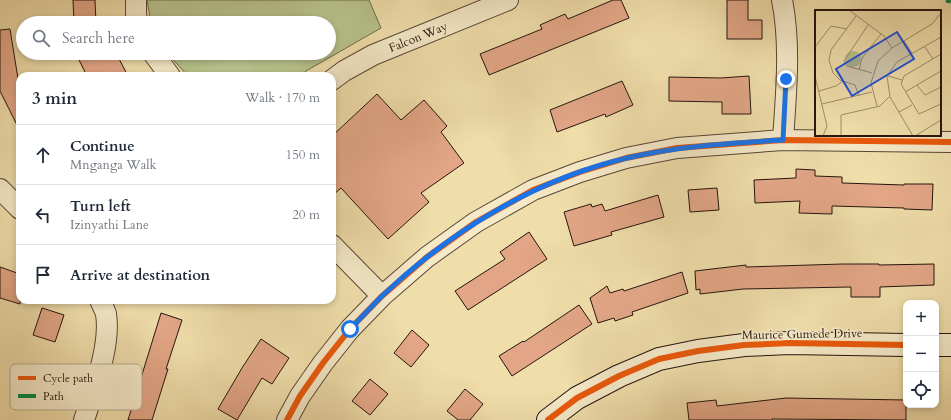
<!DOCTYPE html>
<html lang="en">
<head>
<meta charset="utf-8">
<style>
	body { margin:0; font-family:Cardo,serif; background:#f6f6f7; color:#1f2937 }
	.controls { position:absolute; right:12px; bottom:12px; display:grid; overflow:hidden; border-radius:8px; box-shadow:0 2px 6px #0003 }
	.controls button { width:36px; height:36px; display:grid; place-items:center; padding:0; border:0; border-bottom:1px solid #e0e1e3; background:#fff; color:#1f2937; font:20px sans-serif }
	.stop { position:absolute; width:12px; height:12px; margin:-9px; border:3px solid #1a73e8; border-radius:50%; background:#fff }
	.stop.end { background:#1a73e8; border-color:#fff; box-shadow:0 1px 4px #0008 }
	.list { margin:0; padding:0; list-style:none }
	h2 { display:flex; justify-content:space-between; align-items:center; height:52px; margin:0; padding:0 16px; font-size:17px }
	h2 small { font-size:13px; font-weight:400; color:#747a83 }
	.list li { display:grid; grid-template-columns:26px 1fr auto; gap:12px; align-items:center; box-sizing:border-box; height:60px; padding:0 16px; border-top:1px solid #e0e1e3 }
	.list b { display:block; font-size:15px; white-space:nowrap }
	.list p { margin:0; font-size:13px; white-space:nowrap; color:#747a83 }
	.list em { font-size:13px; font-style:normal; color:#747a83 }
	.icon { flex:none; width:22px; height:22px; fill:none; stroke:currentColor; stroke-width:2; stroke-linecap:round; stroke-linejoin:round }
	.map { position:relative; flex:none; width:951px; height:420px; overflow:hidden }
	.search { position:absolute; background:#fff; box-shadow:0 2px 6px #0003; left:16px; top:16px; width:320px; height:44px; display:flex; align-items:center; gap:10px; box-sizing:border-box; padding:0 14px; border-radius:22px; color:#747a83; font-size:15px }
	.panel { position:absolute; background:#fff; box-shadow:0 2px 6px #0003; left:16px; top:72px; width:320px; height:232px; border-radius:12px }
	.map>svg:first-child { display:block }
</style>
</head>
<body>
<div class="map">
<svg width="951" height="420" viewBox="0 0 951 420">
	<rect width="100%" height="100%" fill="#efddaa"/>
	<filter id="stains"><feTurbulence type="fractalNoise" baseFrequency=".005" numOctaves="4"/><feColorMatrix values="0 0 0 0 .2 0 0 0 0 .09 0 0 0 0 .02 0 0 0 .5 -.17"/></filter>
	<radialGradient id="worn" r=".72"><stop offset=".6" stop-color="#630" stop-opacity="0"/><stop offset="1" stop-color="#630" stop-opacity=".3"/></radialGradient>
	<path fill="#b7c18a" stroke="#6e6b4c" d="M147 0H369L381 28 306 71 301 76H188L167 53H329V23H151Z"/>
	<path fill="#e2a686" stroke="#25150e" d="M73 0H95L96 23H74Z
		M613 0H621L629 18 489 75 480 54 542 29 540 25 565 14 568 19Z
		M727 0H748V20H762V39H727Z
		M10 29 20 91V131L0 91V30Z
		M84 53H116L128 76H87L77 56Z
		M749 76 751 114H722V102L669 101V77L721 78Z
		M622 81 633 105 606 117 605 114 557 132 550 110Z
		M377 94 401 120 424 100 447 126 441 132 464 163 421 193 429 202 388 239 341 188 332 196V136Z
		M796 169 815 170V176L842 177V183L904 185V184H933L932 210 904 209V208L832 206V214L799 213 800 201 755 203 754 180 796 178Z
		M717 188 719 210 690 212 688 190Z
		M658 195 664 217 611 232 612 235 574 246 564 212 591 204 592 207 602 204 605 211Z
		M529 232 547 259 468 310 455 291 505 259 500 252Z
		M842 264H879V265L934 264V285L880 287V297H851V287L743 289 700 294V289L696 290 695 271 746 265V267Z
		M0 267 20 274V304L0 298Z
		M682 272 688 293 632 312 633 315 615 321 614 318 598 323 590 298 607 286 610 293 623 289 624 291Z
		M579 305 592 324 512 376 499 356 523 341 524 342Z
		M42 308 64 315 55 342 33 335Z
		M161 313 182 320 166 369H168L152 420H128Z
		M412 330 429 345 411 367 394 353Z
		M261 339 289 358 272 384 262 378 237 420 218 409 242 368Z
		M370 379 388 394 370 415 352 401Z
		M465 389 483 404 470 420H458L447 411Z
		M786 398 906 400V420L772 419 773 420H689L687 403 716 400 717 406Z"/>
	<g fill="none" stroke-linecap="round" stroke-linejoin="round">
		<defs>
			<path id="street" d="M136 0V15L138 23
				M782 0C791 45 786 94 783 140
				M153 53 170 76
				M332 80 344 71 373 55 508 0
				M0 189 20 209
				M332 245 382 296
				M84 420C94 389 111 346 106 314 105 310 102 305 100 300
				M287 420 300 396 323 363 350 329 382 296 427 257 476 222 533 190 580 172 626 158 677 148 783 140 951 142"/>
			<path id="secondary" d="M936 345H951
				M548 420 577 398 619 376 659 359 698 351 744 345 790 343 906 345"/>
		</defs>
		<use href="#street" stroke="#584735" stroke-width="22"/>
		<use href="#secondary" stroke="#25150e" stroke-width="24"/>
		<use href="#street" stroke="#f5e9c8" stroke-width="20"/>
		<use href="#secondary" stroke="#f5e9c8" stroke-width="22"/>
		<path stroke="#00873e" stroke-width="5" stroke-dasharray="10 5" stroke-linecap="butt" d="M946 0 951 1"/>
		<defs>
			<path id="cycleway" d="M287 420 300 396 323 363 350 329 382 296 427 257 476 222 533 190 580 172 626 158 677 148 783 140 951 142
				M548 420 577 398 619 376 659 359 698 351 744 345 790 343 906 345"/>
		</defs>
		<use href="#cycleway" stroke="#f5e9c8" stroke-width="8"/>
		<use href="#cycleway" stroke="#e8590c" stroke-width="6"/>
	</g>
	<g fill="none" stroke-linecap="round" stroke-linejoin="round">
		<path stroke="#1a73e8" stroke-width="5" d="M350 329C361 318 371 307 382 296 449 232 536 179 627 158 678 146 731 143 783 140L786 79"/>
	</g>
	<g text-anchor="middle" dominant-baseline="central" stroke-width="3.5" stroke-linejoin="round" paint-order="stroke">
		<g font-size="12" fill="#25150e" stroke="#f5e9c8">
			<text transform="translate(418 37) rotate(-22)">Falcon Way</text>
			<text transform="translate(802 334) rotate(-1)">Maurice Gumede Drive</text>
		</g>
	</g>
	<g transform="translate(815 10)">
		<rect width="126" height="126" fill="#efddaa"/>
		<path d="M30 49a8 8 0 1 1 16 0a8 8 0 1 1-16 0Z" fill="#b7c18a"/>
		<path fill="none" stroke="#9e8d6c" stroke-width="1" d="M34 0 69 26 77 38M41 6 16 40 14 50 18 63 25 70 40 75 44 86M53 15 29 51 32 56 57 63M89 31 97 43M0 37 16 16 32 19M110 37 118 49M126 44 89 66 86 74 104 104 126 94M44 60 47 48 66 24M0 66 12 116 8 126M73 66 87 70M102 75 110 85 126 77M4 81 21 76 28 71M90 82 126 61M7 94 57 82M62 96 56 73 63 51 77 38 117 14 126 3M84 102 97 95M26 126V105L65 96 74 87M98 126 75 87 72 66 82 52 126 27M100 126 126 110"/>
		<path fill="#1d4ed8" fill-opacity="0.15" stroke="#1d4ed8" stroke-width="2" d="M82 22 99 49 37 86 21 59Z"/>
		<rect width="126" height="126" fill="none" stroke="#25150e" stroke-width="2"/>
	</g>
	<rect x="10" y="364" width="132" height="46" rx="6" fill="#f5e9c8" stroke="#b7a990" stroke-width="1"/>
	<rect x="18" y="376" width="18" height="4" fill="#e8590c"/>
	<rect x="18" y="394" width="18" height="4" fill="#00873e"/>
	<g font-size="11" fill="#25150e">
		<text x="43" y="382">Cycle path</text>
		<text x="43" y="400">Path</text>
	</g>
	<rect width="100%" height="100%" filter="url(#stains)"/>
	<rect width="100%" height="100%" fill="url(#worn)"/>
</svg>
<div class="controls">
<button>+</button>
<button>−</button>
<button><svg class="icon" aria-label="locate" viewBox="0 0 24 24"><circle cx="12" cy="12" r="6"/><path d="M12 2v4M12 18v4M2 12h4M18 12h4"/></svg></button>
</div>
<div class="stop" style="left:350px;top:329px"></div>
<div class="stop end" style="left:786px;top:79px"></div>
<div class="search"><svg class="icon" aria-label="search" viewBox="0 0 24 24"><circle cx="10" cy="10" r="6"/><path d="M15 15l6 6"/></svg>Search here</div>
<section class="panel">
<h2>3 min<small>Walk · 170 m</small></h2>
<ul class="list">
<li><svg class="icon" aria-label="ahead" viewBox="0 0 24 24"><path d="M12 20V5M6 11l6-6 6 6"/></svg><div><b>Continue</b><p>Mnganga Walk</p></div><em>150 m</em></li>
<li><svg class="icon" aria-label="left" viewBox="0 0 24 24"><path d="M17 20v-9H6M10 6l-5 5 5 5"/></svg><div><b>Turn left</b><p>Izinyathi Lane</p></div><em>20 m</em></li>
<li><svg class="icon" aria-label="arrive" viewBox="0 0 24 24"><path d="M6 21V4h12l-3 4 3 4H6"/></svg><div><b>Arrive at destination</b></div></li>
</ul>
</section>
</div>
</body>
</html>
